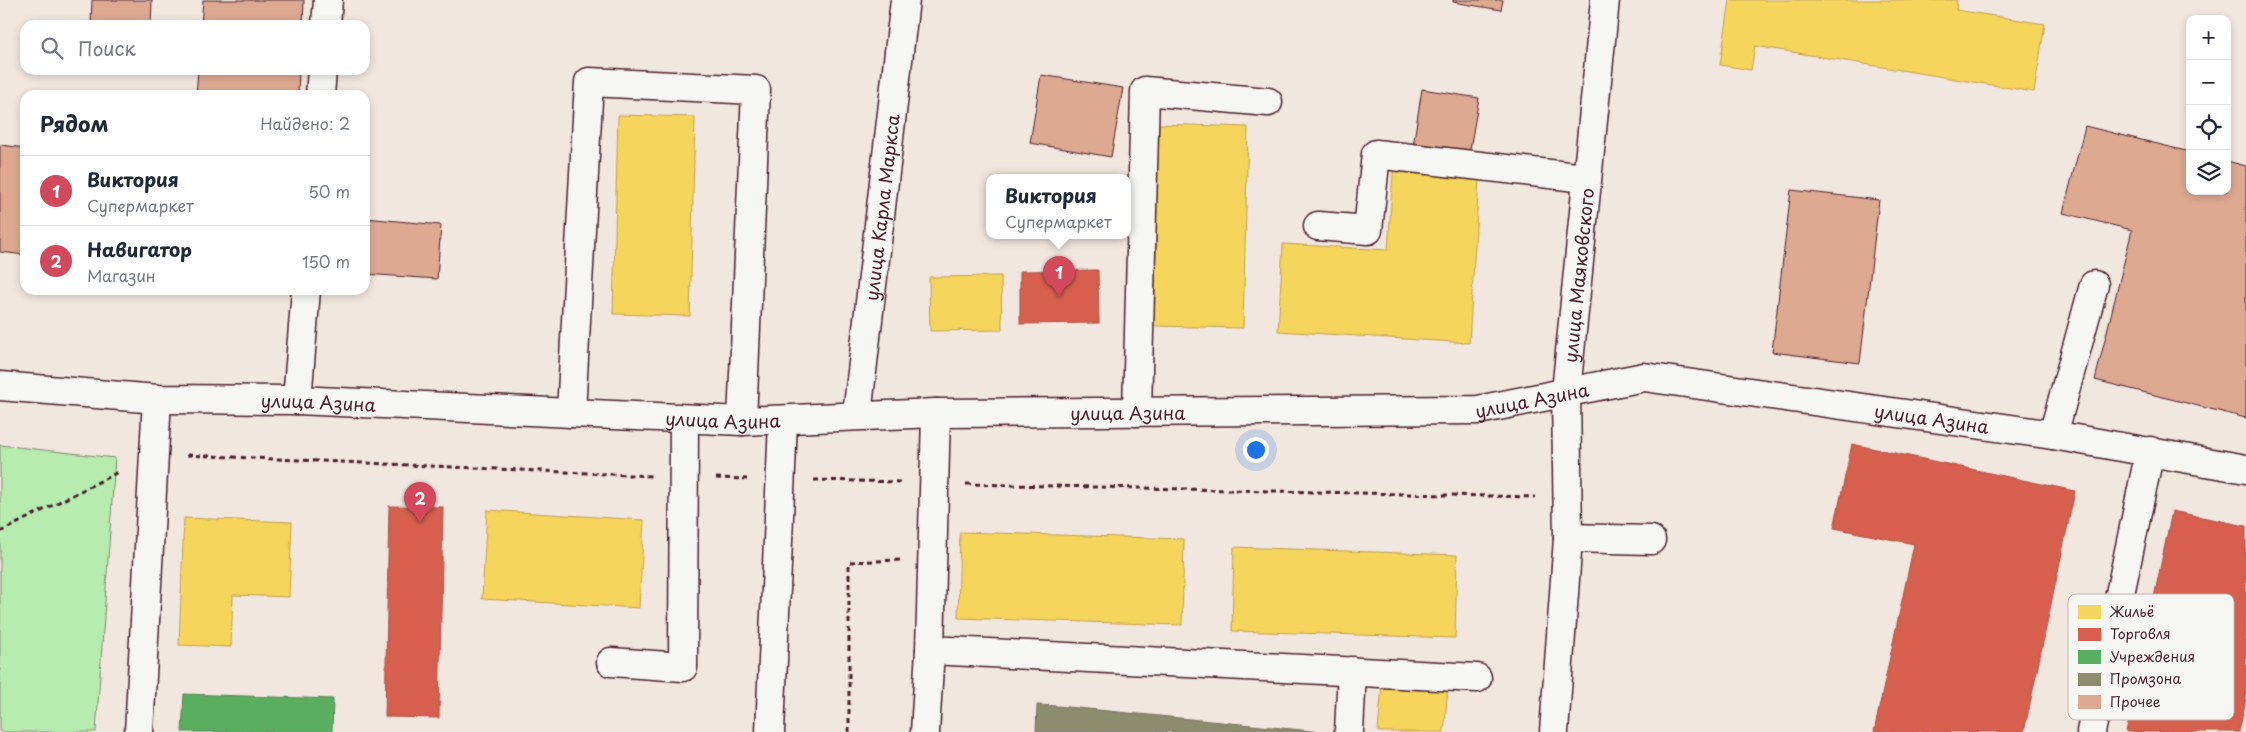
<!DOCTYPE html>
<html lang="ru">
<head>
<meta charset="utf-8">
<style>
	body { margin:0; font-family:"Playpen Sans",sans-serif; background:#f2f2f3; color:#1f2937 }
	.controls { position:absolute; right:15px; top:15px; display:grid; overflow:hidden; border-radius:10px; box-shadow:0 2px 8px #0003 }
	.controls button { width:45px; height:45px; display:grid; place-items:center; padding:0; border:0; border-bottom:1px solid #e0e1e3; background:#fff; color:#1f2937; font:25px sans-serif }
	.you { position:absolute; left:1255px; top:449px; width:18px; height:18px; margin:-12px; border:4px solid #fff; border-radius:50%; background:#1a73e8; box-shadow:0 0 0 8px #1a73e833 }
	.badge { display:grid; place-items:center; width:32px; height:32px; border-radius:50%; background:#d1495b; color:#fff; font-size:16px; font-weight:700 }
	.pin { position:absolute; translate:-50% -41px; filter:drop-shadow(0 1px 2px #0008) }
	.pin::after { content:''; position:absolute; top:26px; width:18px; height:15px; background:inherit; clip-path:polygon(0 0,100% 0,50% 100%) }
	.popup { position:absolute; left:986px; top:174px; width:145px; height:65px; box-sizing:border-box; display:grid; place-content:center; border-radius:10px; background:#fff; filter:drop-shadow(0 1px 4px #0005); font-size:16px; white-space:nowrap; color:#747a83 }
	.popup b { font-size:19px; color:#1f2937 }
	.popup::after { content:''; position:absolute; left:50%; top:100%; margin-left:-10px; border:10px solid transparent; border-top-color:#fff }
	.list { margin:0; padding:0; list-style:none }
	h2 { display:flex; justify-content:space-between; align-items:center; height:65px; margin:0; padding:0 20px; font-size:21px }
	h2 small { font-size:16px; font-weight:400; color:#747a83 }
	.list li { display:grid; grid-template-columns:32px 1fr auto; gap:15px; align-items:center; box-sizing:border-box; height:70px; padding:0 20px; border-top:1px solid #e0e1e3 }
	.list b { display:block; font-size:19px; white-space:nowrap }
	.list p { margin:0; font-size:16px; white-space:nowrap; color:#747a83 }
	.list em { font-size:16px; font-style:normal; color:#747a83 }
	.icon { flex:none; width:28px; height:28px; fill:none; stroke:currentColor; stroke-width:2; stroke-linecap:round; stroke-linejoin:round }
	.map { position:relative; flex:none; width:2246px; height:732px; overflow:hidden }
	.search { position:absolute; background:#fff; box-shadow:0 2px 8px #0003; left:20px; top:20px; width:350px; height:55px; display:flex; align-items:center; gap:12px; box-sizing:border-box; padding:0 18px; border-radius:15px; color:#747a83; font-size:19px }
	.panel { position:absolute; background:#fff; box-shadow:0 2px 8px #0003; left:20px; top:90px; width:350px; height:205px; border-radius:15px }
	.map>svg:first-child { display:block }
</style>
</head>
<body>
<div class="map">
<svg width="2246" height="732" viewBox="0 0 2246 732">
	<rect width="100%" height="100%" fill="#f1e7df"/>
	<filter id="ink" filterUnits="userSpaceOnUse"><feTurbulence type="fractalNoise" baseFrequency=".02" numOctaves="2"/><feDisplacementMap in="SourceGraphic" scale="10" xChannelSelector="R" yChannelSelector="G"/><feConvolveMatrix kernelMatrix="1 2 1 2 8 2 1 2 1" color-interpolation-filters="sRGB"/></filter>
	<g filter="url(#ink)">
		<path fill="#b6edaf" stroke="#80866d" d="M0 445 115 458 96 732H0Z"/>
		<path fill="#f6d55c" stroke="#c29e4d" d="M1730 0H1957L1956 10 2045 24 2034 92 1755 46 1751 70 1720 65Z
			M618 115 695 117 690 316 613 314Z
			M1159 124 1248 127 1243 328 1154 326Z
			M1393 172 1479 178 1469 343 1278 331 1283 244 1388 250Z
			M1001 276 1002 330 930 331 929 277Z
			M487 510 644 520 639 608 482 599Z
			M184 518 292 522 289 597 233 595 231 647 179 645Z
			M960 532 1184 539 1182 625 958 618Z
			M1234 547 1457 555 1455 638 1232 631Z
			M1382 684 1448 689 1444 732H1378Z"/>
		<path fill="#d6604d" stroke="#ac4c43" d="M1098 270 1099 323 1020 324V271Z
			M1852 444 2075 491 2024 732H1874L1914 544 1834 528Z
			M389 506 443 507 439 718 385 717Z
			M2172 511 2246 526V699L2239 732H2126Z"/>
		<path fill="#5aae61" stroke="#558351" d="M184 694 333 699 332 732H182Z"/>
		<path fill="#8c8c6e" stroke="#786b5a" d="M1037 705 1057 706 1322 732H1036Z"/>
		<path fill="#dda991" stroke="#4a1f2b" d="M92 0H152L151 25H91Z
			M203 0H304L303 25H201Z
			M1453 0H1503L1501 10 1453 2Z
			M198 70H299L298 95H196Z
			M1041 75 1123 88 1111 157 1030 143Z
			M1422 89 1479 98 1469 155 1413 146Z
			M2085 126 2190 152V191H2227V161L2246 166V418L2095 380 2132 230 2063 213Z
			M0 145 25 148V255L0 252Z
			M1791 190 1879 200 1860 363 1772 352Z
			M365 218 441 225 437 279 365 274Z"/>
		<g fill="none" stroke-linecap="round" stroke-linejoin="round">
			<defs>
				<g id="minor">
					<path d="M326 25 328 0"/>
					<path d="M320 95 322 70"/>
					<path d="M1318 226 1368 230 1376 154 1585 178"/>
					<path id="s1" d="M0 386 157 399 297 400 742 421 936 413 1478 410 1644 377 2053 435 2246 469"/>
					<path d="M297 400 306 290"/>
					<path d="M1137 412 1145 91 1268 102"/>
					<path d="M571 413 589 82 756 90 742 421"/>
					<path id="s2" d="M857 415 905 0"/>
					<path d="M2053 435 2094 285"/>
					<path d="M1568 538 1651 540"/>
					<path d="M930 650 1477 678"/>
					<path d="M611 662 683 667 684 419"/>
					<path d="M139 732 157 399"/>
					<path d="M770 732 783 421"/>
					<path d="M925 732 930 650 936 413"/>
					<path d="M1349 732 1352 671"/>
					<path id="s3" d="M1554 732 1568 538 1566 392 1605 0"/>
					<path d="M2091 732 2150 451"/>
				</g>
			</defs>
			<use href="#minor" stroke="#4a1f2b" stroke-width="31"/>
			<path stroke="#4a1f2b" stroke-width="3" stroke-dasharray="5 4" stroke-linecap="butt" d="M187 455 652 476
				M716 478 747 479
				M814 480 902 482
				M966 484 1535 497
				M0 532 120 471
				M849 732V562L900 560"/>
			<use href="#minor" stroke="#f6f6f2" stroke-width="28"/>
		</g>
	</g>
	<g text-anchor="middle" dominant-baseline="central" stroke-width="5" stroke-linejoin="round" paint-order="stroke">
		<g font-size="18" fill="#4a1f2b" stroke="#f6f6f2">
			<text stroke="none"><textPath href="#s2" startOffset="209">улица Карла Маркса</textPath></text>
			<text stroke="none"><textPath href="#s3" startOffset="458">улица Маяковского</textPath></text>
			<text stroke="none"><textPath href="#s1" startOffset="1534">улица Азина</textPath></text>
			<text stroke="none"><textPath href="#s1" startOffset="319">улица Азина</textPath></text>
			<text stroke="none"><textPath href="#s1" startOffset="1129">улица Азина</textPath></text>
			<text stroke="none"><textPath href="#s1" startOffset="1939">улица Азина</textPath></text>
			<text stroke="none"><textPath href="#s1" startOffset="724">улица Азина</textPath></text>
		</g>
	</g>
	<rect x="2068" y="594" width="166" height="126" rx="8" fill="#f6f6f2" stroke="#c2b6b6" stroke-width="1"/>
	<rect x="2078" y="605" width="23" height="14" fill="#f6d55c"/>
	<rect x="2078" y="628" width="23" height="13" fill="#d6604d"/>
	<rect x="2078" y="650" width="23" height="14" fill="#5aae61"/>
	<rect x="2078" y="673" width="23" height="13" fill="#8c8c6e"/>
	<rect x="2078" y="695" width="23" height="14" fill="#dda991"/>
	<g font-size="14" fill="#4a1f2b">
		<text x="2110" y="617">Жильё</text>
		<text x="2110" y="639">Торговля</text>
		<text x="2110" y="662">Учреждения</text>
		<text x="2110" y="684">Промзона</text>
		<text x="2110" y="707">Прочее</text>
	</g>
</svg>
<div class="controls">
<button>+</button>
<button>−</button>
<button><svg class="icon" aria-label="locate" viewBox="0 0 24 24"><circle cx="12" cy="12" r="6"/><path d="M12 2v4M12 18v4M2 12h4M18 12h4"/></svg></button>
<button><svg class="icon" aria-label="layers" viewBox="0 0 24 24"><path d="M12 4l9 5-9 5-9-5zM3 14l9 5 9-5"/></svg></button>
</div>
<div class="you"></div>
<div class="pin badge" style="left:1059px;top:297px">1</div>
<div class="popup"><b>Виктория</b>Супермаркет</div>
<div class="pin badge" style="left:420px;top:523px">2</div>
<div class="search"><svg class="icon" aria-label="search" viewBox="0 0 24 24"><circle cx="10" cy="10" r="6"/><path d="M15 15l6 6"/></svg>Поиск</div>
<section class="panel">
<h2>Рядом<small>Найдено: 2</small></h2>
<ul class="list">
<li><span class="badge">1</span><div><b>Виктория</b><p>Супермаркет</p></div><em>50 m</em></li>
<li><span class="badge">2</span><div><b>Навигатор</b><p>Магазин</p></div><em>150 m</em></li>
</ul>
</section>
</div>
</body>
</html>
